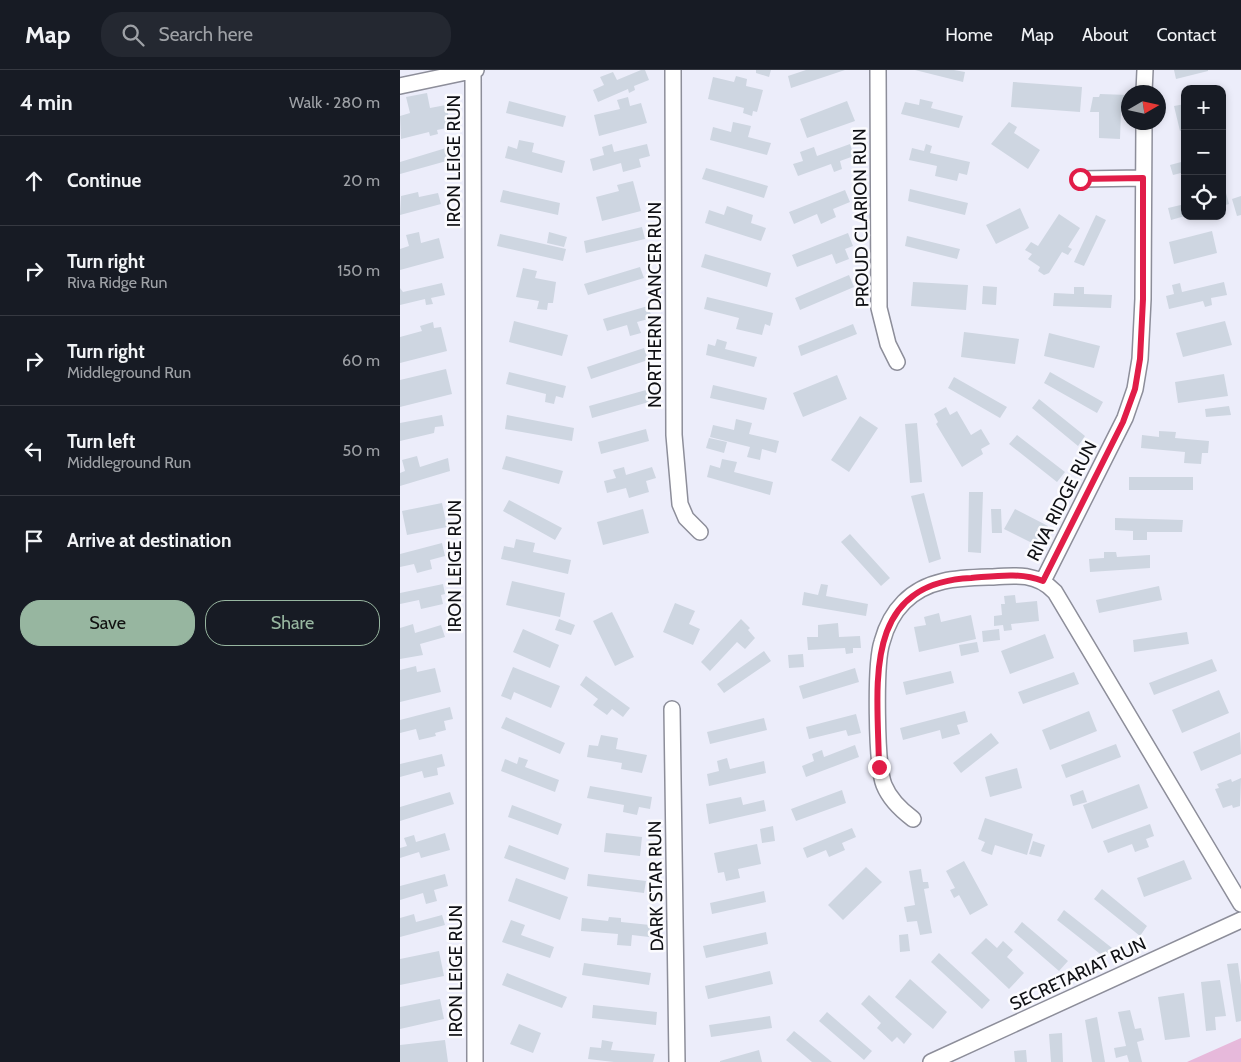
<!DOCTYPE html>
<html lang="en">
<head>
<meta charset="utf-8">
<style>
	body { margin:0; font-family:Cabin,sans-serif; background:#242831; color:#f1f3f6 }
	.controls { position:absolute; right:15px; top:15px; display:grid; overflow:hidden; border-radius:10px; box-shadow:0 2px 8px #0003 }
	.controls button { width:45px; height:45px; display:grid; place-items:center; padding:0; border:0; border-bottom:1px solid #363941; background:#171b24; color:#f1f3f6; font:25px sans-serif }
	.compass { position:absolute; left:721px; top:15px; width:45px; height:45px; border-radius:50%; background:#171b24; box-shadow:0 2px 8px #0003; rotate:81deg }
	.stop { position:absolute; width:15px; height:15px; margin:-11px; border:4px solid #e11d48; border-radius:50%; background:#fff }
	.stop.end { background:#e11d48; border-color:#fff; box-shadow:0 1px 5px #0008 }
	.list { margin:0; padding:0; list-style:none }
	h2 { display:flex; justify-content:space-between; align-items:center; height:65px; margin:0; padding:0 20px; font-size:21px }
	h2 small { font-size:16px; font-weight:400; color:#9ea1a6 }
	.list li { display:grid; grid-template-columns:32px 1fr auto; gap:15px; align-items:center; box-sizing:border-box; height:90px; padding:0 20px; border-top:1px solid #363941 }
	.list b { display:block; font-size:19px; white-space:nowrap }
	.list p { margin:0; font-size:16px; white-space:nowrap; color:#9ea1a6 }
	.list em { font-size:16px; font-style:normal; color:#9ea1a6 }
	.actions { display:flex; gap:10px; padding:15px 20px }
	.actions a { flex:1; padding:11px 0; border:1px solid #97b6a0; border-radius:20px; text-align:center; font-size:18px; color:#97b6a0 }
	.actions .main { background:#97b6a0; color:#111 }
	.icon { flex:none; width:28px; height:28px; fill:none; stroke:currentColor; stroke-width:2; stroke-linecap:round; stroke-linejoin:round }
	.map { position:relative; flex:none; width:841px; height:992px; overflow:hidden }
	header { display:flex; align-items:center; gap:30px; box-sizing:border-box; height:70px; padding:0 25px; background:#171b24; border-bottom:1px solid #363941 }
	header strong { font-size:24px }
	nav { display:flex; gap:28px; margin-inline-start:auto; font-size:18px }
	.search { width:350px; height:45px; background:#242831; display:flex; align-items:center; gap:12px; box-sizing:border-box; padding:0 18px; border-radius:20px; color:#9ea1a6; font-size:19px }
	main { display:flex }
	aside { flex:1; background:#171b24 }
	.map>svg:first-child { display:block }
</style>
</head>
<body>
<header>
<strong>Map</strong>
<div class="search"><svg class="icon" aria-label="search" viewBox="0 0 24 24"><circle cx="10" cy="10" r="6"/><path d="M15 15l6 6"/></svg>Search here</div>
<nav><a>Home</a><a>Map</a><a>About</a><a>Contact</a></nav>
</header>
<main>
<aside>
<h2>4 min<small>Walk · 280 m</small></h2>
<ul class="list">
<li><svg class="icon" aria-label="ahead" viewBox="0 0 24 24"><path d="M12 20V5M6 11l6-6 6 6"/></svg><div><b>Continue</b></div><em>20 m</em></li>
<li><svg class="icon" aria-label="right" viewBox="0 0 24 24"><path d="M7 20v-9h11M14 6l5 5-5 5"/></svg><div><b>Turn right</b><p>Riva Ridge Run</p></div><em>150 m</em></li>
<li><svg class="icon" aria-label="right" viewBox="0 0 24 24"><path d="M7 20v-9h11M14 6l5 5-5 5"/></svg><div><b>Turn right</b><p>Middleground Run</p></div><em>60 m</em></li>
<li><svg class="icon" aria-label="left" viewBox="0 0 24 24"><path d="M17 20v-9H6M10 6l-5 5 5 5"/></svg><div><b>Turn left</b><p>Middleground Run</p></div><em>50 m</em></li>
<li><svg class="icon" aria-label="arrive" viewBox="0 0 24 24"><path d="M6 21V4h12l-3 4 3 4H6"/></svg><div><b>Arrive at destination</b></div></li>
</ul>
<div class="actions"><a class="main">Save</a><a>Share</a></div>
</aside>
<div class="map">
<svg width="841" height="992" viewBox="0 0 841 992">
	<rect width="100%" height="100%" fill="#ecedfa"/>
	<path fill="#e7b9db" d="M841 968V992H787Z"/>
	<path fill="#ced6e1" d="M241 0H245L249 10 234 16 235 20 229 23 228 19 198 32 193 20 204 15 200 7 213 2 217 10Z
		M356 0H371L369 7 356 3Z
		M406 0H445L391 18 388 6Z
		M515 0H554L565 2 563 12Z
		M774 0H808V1L776 9Z
		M336 6 347 9 346 16 363 20 357 42 353 41 352 46 343 43 344 38 308 29 313 7 334 12Z
		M613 12 682 17 680 42 611 37Z
		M27 23 30 38 46 35 51 57 37 60 38 64 30 66 29 62 1 69 0 46 10 43 6 27Z
		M700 24 728 25V41H721L720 69 699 68V42H690L693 27H699Z
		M228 27 230 36 241 33 247 53 199 66 194 45 220 39 217 30Z
		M520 29 533 32 531 38 563 46 559 58 501 44 505 32 519 35Z
		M109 31 166 46 163 57 106 43Z
		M447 31 455 51 407 68 400 49Z
		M785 34V59L780 61 774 36Z
		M333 52 351 56 348 67 371 73 367 85 310 70 313 57 331 62Z
		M609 52 617 57 614 63 640 80 628 99 591 74Z
		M119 70 134 73 132 82 165 91 162 103 105 88 108 76 117 79Z
		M212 74 214 82 247 74 250 86 239 89 241 97 223 102 221 93 193 101 190 89 204 85 202 77Z
		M450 74 454 86 440 91 442 99 434 102 431 94 398 106 393 94 403 91 400 82 414 77 417 86Z
		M526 74 532 76 530 83 570 92 567 105 559 103 557 111 535 106 537 96 509 90 512 78 524 81Z
		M46 78 50 90 0 104V92Z
		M785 91V102L773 105 770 95Z
		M306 98 368 116 364 128 302 109Z
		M233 111 241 141 202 151 196 127 219 121 217 115Z
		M510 119 568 133 565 145 508 131Z
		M103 120 160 133 158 145 100 132Z
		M445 120 450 132 433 139 436 147 421 154 417 144 394 154 389 142Z
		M18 122 19 127 38 123 41 134 0 145 1 126Z
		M826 123 829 134 822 136V124Z
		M841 126V145L837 146 832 129Z
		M785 134V146L771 150 768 138Z
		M327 136 353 145 351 153 366 158 361 171 305 153 309 140 324 145Z
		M620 138 629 158 596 174 586 155Z
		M659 144 680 158 668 177 672 179 668 185 662 182 649 203 644 205 638 201 640 197 628 189 632 184 625 180 631 172 638 176Z
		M696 145 706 150 684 196 674 192Z
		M242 157 245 169 186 183 184 171Z
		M812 161 817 183 774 194 769 172Z
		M19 162 21 173 39 168 44 188 0 200V179L9 176 6 165Z
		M149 162 167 167 164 177 147 173Z
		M448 163 453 176 445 179 449 189 436 194 432 184 397 197 392 185Z
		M100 164 166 179 163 191 97 176Z
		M507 166 560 179 557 189 505 176Z
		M305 184 371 203 367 217 301 197Z
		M240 197 244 208 188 225 184 214Z
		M123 198 137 201 135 208 156 212 153 233H148L147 240 137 239 139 231 116 227Z
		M449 205 454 217 400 240 395 228Z
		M513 212 568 215 566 240 511 236Z
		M824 212 827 225 811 228 812 235 805 237 803 231 769 239 766 226 774 224 772 215 780 213 782 222Z
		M42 213 45 225 31 228 33 234 26 235 25 229 0 235V218L3 222Z
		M583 216 597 217 596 235 582 234Z
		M674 217H684V224L712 225 711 238 653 236 654 223 674 224Z
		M307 227 373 243 370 256 365 254 362 265 336 259 339 248 304 239Z
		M248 236 252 248 237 252 241 263 230 266 227 255 207 261 203 249Z
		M114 251 168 265 162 286 109 272Z
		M825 251 832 275 783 287 776 263Z
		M33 252 34 258 41 257 47 281 0 293V267L22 261 20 256Z
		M453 254 457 264 401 286 398 276Z
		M564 262 619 269 615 294 561 287Z
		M649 263 700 276 694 298 644 286Z
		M317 269 327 272 325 279 357 287 354 297 306 285 308 274 315 276Z
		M244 278 248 290 191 309 187 297Z
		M46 299 52 324 0 337V310Z
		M109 302 166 316 163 328 156 326 154 334 145 332 146 324 106 314Z
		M650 302 703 332 697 343 644 313Z
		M824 304 828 326 778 333 775 312Z
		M437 305 447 329 403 347 393 323Z
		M554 307 607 337 600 348 548 318Z
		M313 315 367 328 364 340 310 328Z
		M246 320 249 332 192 348 189 336Z
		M639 329 685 366 678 376 632 338Z
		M829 336 831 345 806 347 805 339Z
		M546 337 550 345 557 341 571 365 581 359 590 374 581 379 583 384 562 397 536 354 538 352 534 344Z
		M42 345 44 356 35 357 34 363 0 371V353Z
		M107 345 174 358 172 371 105 359Z
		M460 346 478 358 449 402 431 390Z
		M336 349 352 353 349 364 379 371 376 383 362 379 360 390 347 387 350 377 310 367 313 355 334 360Z
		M517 353 522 412 510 413 505 354Z
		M246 359 249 371 201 384 198 372Z
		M759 361 776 362 775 368 809 371 808 383H802L801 394 784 393 785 382 741 378 742 365 759 367Z
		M617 365 665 402 657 412 609 374Z
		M309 368 327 372 324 383 306 378Z
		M17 386 20 397 48 388 50 401 0 416V403L5 401 2 390Z
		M106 386 163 401 159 414 102 399Z
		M322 389 337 392 334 402 373 412 370 425 307 407 310 395 320 398Z
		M224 397 226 405 252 397 256 408 246 411 249 422 229 428 226 418 207 423 204 411 216 408 213 400Z
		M729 407H793V420H729Z
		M569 422H583L581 483 568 482Z
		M524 423 541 489 529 493 511 426Z
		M109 430 162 458 155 470 103 441Z
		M42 433 47 457 7 465 2 441Z
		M243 439 249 463 203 475 197 452Z
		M591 439H601L602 463H592Z
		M615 439 648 456 638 476 604 459Z
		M715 448 783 450 782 462H747V470H733V461L715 460Z
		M450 464 490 508 481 516 441 472Z
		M116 469 135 473 133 482 171 490 168 504 101 489 104 476 114 478Z
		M42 473 45 486 30 490 32 499 17 503 14 494 0 497V484Z
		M704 482H716L717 487 750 485V498L690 502 689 489 704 488Z
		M112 511 165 523 160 547 106 535Z
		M43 514 45 524 41 525 43 534 21 539 19 530 0 534V523Z
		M421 514 428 515 426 526 468 534 466 546 402 535 404 522 418 525Z
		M759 516 762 530 699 543 696 530Z
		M615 525 616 533 637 531 639 551 611 554 612 560 604 561 603 555 594 556V546L602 545 601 534H605L604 526Z
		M275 533 295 541 289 554 300 559 293 575 263 562Z
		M212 542 234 587 215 596 193 551Z
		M539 543 541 552 571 545 576 569 519 582 514 557 526 555 524 547Z
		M159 549 175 555 171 565 155 560Z
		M341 549 350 558 348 560 355 568 345 579 337 572 310 601 301 592Z
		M438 553 439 567 460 566 461 578H453V583L446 584 445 578 408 580 407 567H418V555Z
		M13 554 15 563 41 555 45 567 20 574 23 585 0 589V558Z
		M123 559 159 575 150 598 113 582Z
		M599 559 600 570 583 572 582 561Z
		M787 562 789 574 734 582 733 570Z
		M645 564 654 588 610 604 601 581Z
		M577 572 579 582 561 586 559 575Z
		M364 581 371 591 324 623 317 614Z
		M403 584 404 597 389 598 388 585Z
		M812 589 817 601 754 625 749 613Z
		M16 596 17 602 35 598 41 622 0 632V600Z
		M113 597 160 616 151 638 114 622 111 630 101 626Z
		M455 598 459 612 403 629 399 616Z
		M551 601 554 613 506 625 503 612Z
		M674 602 679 614 623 634 618 622Z
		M186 606 230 638 223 647 212 639 207 645 193 635 198 629 180 615Z
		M819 620 829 643 782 663 772 640Z
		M50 637 53 649 44 651 46 660 35 663 36 666 19 670 16 659 0 663V650Z
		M565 641 568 652 557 655 560 664 542 669 540 660 503 670 500 658Z
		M689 641 697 661 650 680 642 660Z
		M456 644 461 663 448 666 446 660 409 669 406 657Z
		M106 647 165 673 160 684 101 658Z
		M364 648 367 660 310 674 307 662Z
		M840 662 841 684 801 701 793 682Z
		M591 663 599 673 561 703 553 693Z
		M201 665 218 668 216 679 247 685 242 703 221 699 222 693 187 687 189 675 198 676Z
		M716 674 721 687 666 708 661 695Z
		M455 675 459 687 406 707 402 696 414 691 412 684 422 680 424 687Z
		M42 684 45 696 37 698 38 705 24 708 22 701 0 707V694Z
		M119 687 128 690 125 697 159 710 155 722 101 701 105 689 117 694Z
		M327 688 330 699 364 691 366 703 309 716 307 704 319 701 317 691Z
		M617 698 622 718 590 727 585 707Z
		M841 708 840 736 833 738 832 735 823 738 815 719 819 718 817 714 831 709 832 712Z
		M739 714 748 738 692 759 683 735Z
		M190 716 252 727 250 739 239 737 237 745 223 742 224 735 187 728Z
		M442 720 446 733 396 751 391 739Z
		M683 720 687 732 673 736 670 725Z
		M50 722 54 734 0 751V737Z
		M341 727 343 735 364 730 366 741 309 754 306 734Z
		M112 735 162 754 158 765 108 747Z
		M585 748 633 764 627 785 595 775 592 785 581 781 585 772 578 769Z
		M750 754 754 766 746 769 749 777 735 782 732 774 708 783 703 771Z
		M373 756 375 771 362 773 360 759Z
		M452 758 456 767 442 773 445 780 429 787 426 780 407 788 403 778Z
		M45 763 50 780 21 788 19 782 0 788V778L7 776 4 768 14 765 16 772Z
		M206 763 242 767 240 786 204 782Z
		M633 771 645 775 641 787 629 784Z
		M357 774 361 794 338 799 340 808 326 811 324 802 318 803 314 783Z
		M109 775 169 798 165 810 104 788Z
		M784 790 792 809 744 827 737 808Z
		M564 791 588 835 570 845 559 825 554 828 550 820 555 818 546 801Z
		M466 797 482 812 443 850 428 835Z
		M521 799 523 812H528L529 818 524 819 532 863 520 865 517 851 507 852 504 837 515 835 509 801Z
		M45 804 48 816 34 820 37 831 26 834 23 823 0 830V816Z
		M188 804 246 811 244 823 187 816Z
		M116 808 168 827 160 850 108 831Z
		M702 819 747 856 740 866 694 829Z
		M364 821 366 832 312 844 310 833Z
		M664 840 712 878 704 887 657 850Z
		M14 844 16 852 42 845 45 855 0 867V848Z
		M209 847 221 848V852L250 855 249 867 232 865 231 876 217 875 218 864 181 861 182 848 208 851Z
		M111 850 125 855 121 865 154 877 150 888 102 872Z
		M622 852 668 891 659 901 614 862Z
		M366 862 368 874 306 888 303 876Z
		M508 864 510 881 500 882 499 865Z
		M586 868 597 878 603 871 613 880 607 887 624 903 609 919 571 883Z
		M39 881 44 906 0 915V889Z
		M539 883 590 930 582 939 531 892Z
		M184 893 251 903 249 915 182 905Z
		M838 893 841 915V951L836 952 827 894Z
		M370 901 373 914 308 929 305 916Z
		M107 903 167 927 162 938 102 915Z
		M510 909 547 942 533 959 495 927Z
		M820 910 826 946 815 947 816 960 806 961 801 912Z
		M784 923 790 967 765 970 758 927Z
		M469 925 512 964 504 974 497 967 492 972 477 958 481 953 461 934Z
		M40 929 44 949 0 959V937Z
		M193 935 257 942 256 955 192 948Z
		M730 940 735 959 741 958 744 970 737 972 742 992H729L727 985 716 988 714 978 726 976 718 942Z
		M427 942 472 981 464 990 419 951Z
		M370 946 372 958 311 967 309 955Z
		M697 947 705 992H692L685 950Z
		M119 954 141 963 133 983 110 974Z
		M394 961 432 992H412L386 970Z
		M662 963 663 992H651L649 964Z
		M45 970 48 992H0V975Z
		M202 970 213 972 211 980 255 984 253 992H214L188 989 190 977 201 978Z
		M359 980 362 992H320V991Z
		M626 980 627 992H615L614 981Z"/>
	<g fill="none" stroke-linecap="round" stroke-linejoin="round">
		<defs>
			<path id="street" d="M73 0 75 992
				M273 0 274 365 280 434 286 448 300 462
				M478 0 479 238 488 274 497 292
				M0 16 76 0
				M744 22 745 0
				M680 109 743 108
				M643 511 725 348 735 319 740 289 743 229 744 52
				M272 639 277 992
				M513 749C501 740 490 730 484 715 476 695 475 593 482 572 486 557 493 543 504 532 528 508 560 508 592 507 616 505 637 503 655 522L841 834
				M531 992 841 850"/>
		</defs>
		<use href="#street" stroke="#8d8e9a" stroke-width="18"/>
		<use href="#street" stroke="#fff" stroke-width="15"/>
	</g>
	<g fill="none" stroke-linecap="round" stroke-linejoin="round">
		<path stroke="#e11d48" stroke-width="6" d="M479 697C478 616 460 513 571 508 596 506 620 502 643 511L723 352 735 319 740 289 743 229V108L680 109"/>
	</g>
	<g text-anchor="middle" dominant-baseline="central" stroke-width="5" stroke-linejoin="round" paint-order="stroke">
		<g font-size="18" fill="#0f1014" stroke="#fbfbfe">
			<text transform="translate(54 91) rotate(-90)">IRON LEIGE RUN</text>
			<text transform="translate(461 148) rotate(-91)">PROUD CLARION RUN</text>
			<text transform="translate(255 235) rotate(-90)">NORTHERN DANCER RUN</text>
			<text transform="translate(662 431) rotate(-63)">RIVA RIDGE RUN</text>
			<text transform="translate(55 496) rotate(-90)">IRON LEIGE RUN</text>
			<text transform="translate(256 816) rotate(-91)">DARK STAR RUN</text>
			<text transform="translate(56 901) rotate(-90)">IRON LEIGE RUN</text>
			<text transform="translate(678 904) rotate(-25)">SECRETARIAT RUN</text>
		</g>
	</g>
</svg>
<div class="controls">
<button>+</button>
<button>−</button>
<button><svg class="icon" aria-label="locate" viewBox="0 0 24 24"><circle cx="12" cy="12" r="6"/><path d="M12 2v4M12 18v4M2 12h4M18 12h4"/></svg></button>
</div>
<svg class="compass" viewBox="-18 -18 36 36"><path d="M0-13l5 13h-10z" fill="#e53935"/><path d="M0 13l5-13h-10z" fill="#9ea1a6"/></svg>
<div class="stop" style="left:680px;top:109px"></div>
<div class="stop end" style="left:479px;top:697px"></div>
</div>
</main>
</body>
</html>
